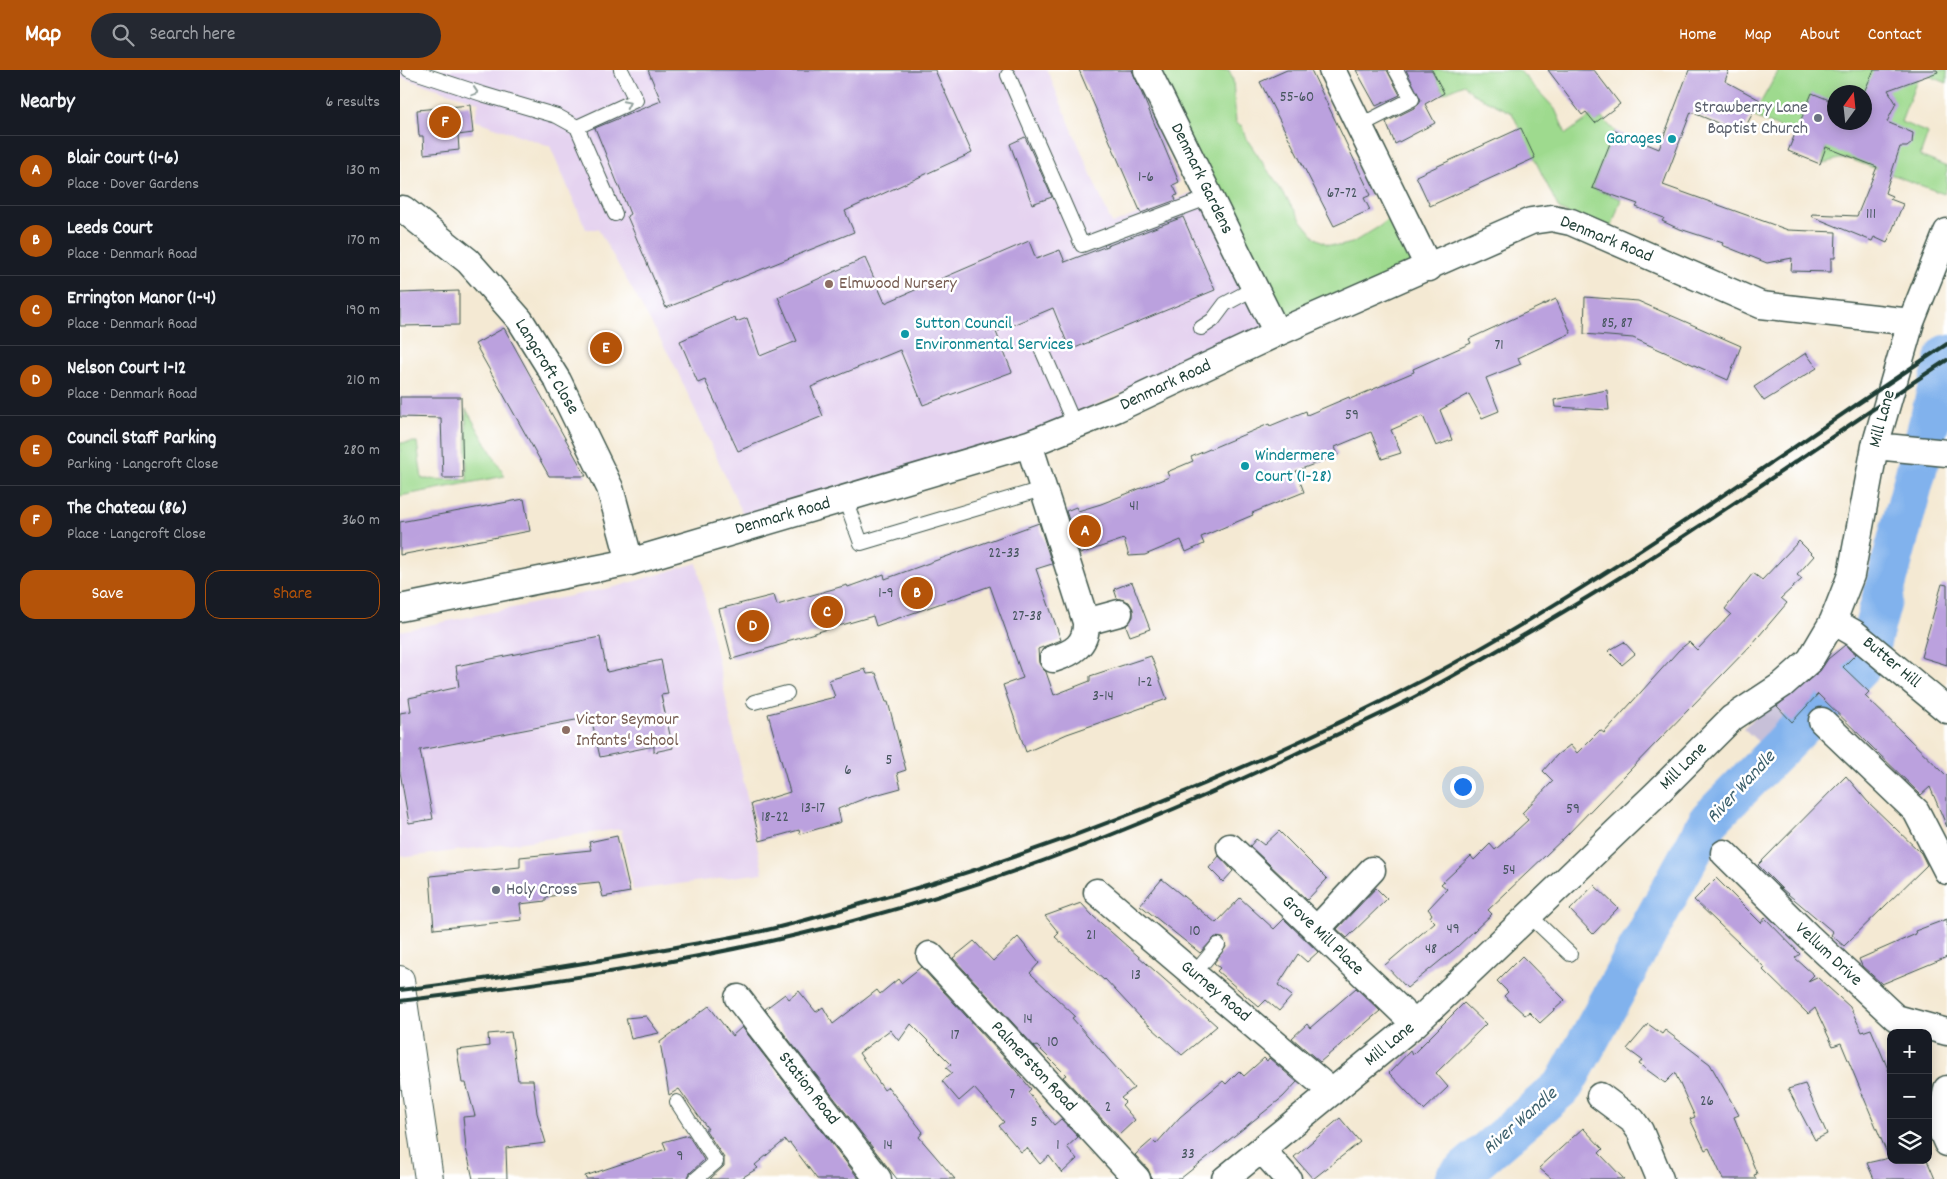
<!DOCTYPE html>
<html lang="en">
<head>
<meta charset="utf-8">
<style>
	body { margin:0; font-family:Dekko,sans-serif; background:#242831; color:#f1f3f6 }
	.controls { position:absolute; right:15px; bottom:15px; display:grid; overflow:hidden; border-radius:10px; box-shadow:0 2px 12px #0003 }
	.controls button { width:45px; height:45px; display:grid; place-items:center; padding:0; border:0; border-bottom:1px solid #363941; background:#171b24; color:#f1f3f6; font:25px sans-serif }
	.compass { position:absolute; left:1427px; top:15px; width:45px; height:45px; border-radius:50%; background:#171b24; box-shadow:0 2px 12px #0003; rotate:15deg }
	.you { position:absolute; left:1062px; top:716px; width:18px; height:18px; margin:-12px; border:4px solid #fff; border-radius:50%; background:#1a73e8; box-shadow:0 0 0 8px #1a73e833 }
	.badge { display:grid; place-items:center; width:32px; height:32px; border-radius:50%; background:#b45309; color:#fff; font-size:16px; font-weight:700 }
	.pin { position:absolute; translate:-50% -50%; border:2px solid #fff; box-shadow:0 1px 5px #0006 }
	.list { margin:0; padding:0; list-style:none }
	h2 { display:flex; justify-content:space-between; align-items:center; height:65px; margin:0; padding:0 20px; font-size:21px }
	h2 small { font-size:16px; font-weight:400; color:#9ea1a6 }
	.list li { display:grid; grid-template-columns:32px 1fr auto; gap:15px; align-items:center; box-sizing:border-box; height:70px; padding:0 20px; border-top:1px solid #363941 }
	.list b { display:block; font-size:19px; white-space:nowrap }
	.list p { margin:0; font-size:16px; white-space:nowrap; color:#9ea1a6 }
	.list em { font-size:16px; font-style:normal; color:#9ea1a6 }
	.actions { display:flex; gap:10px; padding:15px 20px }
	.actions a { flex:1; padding:11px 0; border:1px solid #b45309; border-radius:15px; text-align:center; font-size:18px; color:#b45309 }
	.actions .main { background:#b45309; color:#fff }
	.icon { flex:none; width:28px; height:28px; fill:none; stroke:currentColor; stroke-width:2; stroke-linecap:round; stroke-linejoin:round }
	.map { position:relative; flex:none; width:1547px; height:1109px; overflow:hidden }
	header { display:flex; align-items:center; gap:30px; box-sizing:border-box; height:70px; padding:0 25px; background:#b45309; color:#fff }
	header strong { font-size:24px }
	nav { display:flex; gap:28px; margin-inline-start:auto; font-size:18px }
	.search { width:350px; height:45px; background:#242831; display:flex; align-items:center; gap:12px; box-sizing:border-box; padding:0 18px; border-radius:28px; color:#9ea1a6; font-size:19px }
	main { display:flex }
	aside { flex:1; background:#171b24 }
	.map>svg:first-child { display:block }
</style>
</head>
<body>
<header>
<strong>Map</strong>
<div class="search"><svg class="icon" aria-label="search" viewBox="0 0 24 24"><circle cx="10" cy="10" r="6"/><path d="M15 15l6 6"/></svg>Search here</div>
<nav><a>Home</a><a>Map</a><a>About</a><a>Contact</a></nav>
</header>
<main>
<aside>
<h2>Nearby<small>6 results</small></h2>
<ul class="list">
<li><span class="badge">A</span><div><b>Blair Court (1-6)</b><p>Place · Dover Gardens</p></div><em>130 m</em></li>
<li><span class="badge">B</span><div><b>Leeds Court</b><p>Place · Denmark Road</p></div><em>170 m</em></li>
<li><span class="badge">C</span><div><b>Errington Manor (1-4)</b><p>Place · Denmark Road</p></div><em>190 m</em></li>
<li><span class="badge">D</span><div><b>Nelson Court 1-12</b><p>Place · Denmark Road</p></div><em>210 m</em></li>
<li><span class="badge">E</span><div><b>Council Staff Parking</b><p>Parking · Langcroft Close</p></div><em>280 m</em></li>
<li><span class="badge">F</span><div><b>The Chateau (86)</b><p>Place · Langcroft Close</p></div><em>360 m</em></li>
</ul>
<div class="actions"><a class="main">Save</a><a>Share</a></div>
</aside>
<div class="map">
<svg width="1547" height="1109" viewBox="0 0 1547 1109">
	<rect width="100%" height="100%" fill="#fff"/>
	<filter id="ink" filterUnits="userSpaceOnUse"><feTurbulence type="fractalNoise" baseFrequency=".02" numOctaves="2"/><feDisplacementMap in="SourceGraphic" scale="10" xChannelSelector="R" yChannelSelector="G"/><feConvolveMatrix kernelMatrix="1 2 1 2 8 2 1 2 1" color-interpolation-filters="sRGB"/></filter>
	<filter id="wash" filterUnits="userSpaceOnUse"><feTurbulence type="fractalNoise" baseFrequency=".0096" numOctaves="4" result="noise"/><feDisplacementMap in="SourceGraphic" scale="20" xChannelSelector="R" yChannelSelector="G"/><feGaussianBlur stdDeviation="1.12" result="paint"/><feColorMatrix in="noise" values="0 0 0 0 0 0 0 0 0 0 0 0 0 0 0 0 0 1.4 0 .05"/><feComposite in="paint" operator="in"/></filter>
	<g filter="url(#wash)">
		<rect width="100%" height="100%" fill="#f4e9d3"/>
		<path fill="#e5d3f0" d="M0 0H647L712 154 801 119 867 259 619 369 346 451 273 292 198 159H186L150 76 74 50 79 32 0 7Z
			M297 493 363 803 233 820 221 759 8 787 0 785V561L219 516Z"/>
		<path fill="#c7c0d8" d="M1444 575 1454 584 1447 597 1365 678 1343 658Z"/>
		<path fill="#9eda8e" stroke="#5e8c61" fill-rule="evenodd" d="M753 0H829L833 10 836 53 842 56 846 68 902 151 916 168 927 174 940 176 952 173 980 156 997 142 1023 195 880 256Z
			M1032 0H1119L1155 39 1166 64 1190 47 1195 52 1202 48 1215 61 1192 118 1221 129 1209 164 1159 139 1112 43 1072 23 1064 14 1044 23Z
			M1379 0H1547V13L1520 2 1501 52 1528 63 1520 86 1547 97V117L1544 124 1450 89H1439L1422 94 1426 78 1353 46ZM1434 22H1464V52H1434Z
			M66 339 105 406 0 426V373L17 372 22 409 67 410Z"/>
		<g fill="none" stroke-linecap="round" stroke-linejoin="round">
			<path stroke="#81b2ed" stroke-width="41" d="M1055 1109 1164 1015 1309 750 1460 597 1470 574 1547 285"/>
		</g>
		<g id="blocks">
			<path fill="#bba1de" d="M248 0H535L572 83 445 141 454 162 266 238 227 146 230 144 195 58 261 31Z
				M679 0H732L779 112 773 115 778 125 774 126 776 130 741 143Z
				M887 0H911L971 125 964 128 970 140 934 156 860 12Z
				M956 0H987L1000 25 976 36Z
				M1006 0H1032L1044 23 1025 34 1035 53 995 74 986 52 1016 37 1021 30Z
				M1148 0H1194L1220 34 1195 53 1186 42 1182 45Z
				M1289 0H1329L1325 11 1360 30 1342 63 1291 42 1263 115 1388 160 1436 162 1435 188H1431V202L1391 201 1392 188 1367 193 1322 175 1323 173 1277 158 1262 151 1264 148 1236 137 1238 134 1192 118 1215 61 1259 79Z
				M1474 0H1537L1538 2 1488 20 1496 33 1487 52 1513 63 1512 73 1507 77H1500L1485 123 1492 126 1490 129 1503 134 1487 173 1474 167 1472 171 1411 146 1412 144 1457 146 1477 97 1426 77 1420 94 1388 81 1412 23 1434 32V52H1464V22Z
				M70 35 73 63 58 65 59 80 24 84 23 66H19L17 40Z
				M1121 58 1135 88 1030 136 1016 106Z
				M625 67 652 127 632 134 610 74Z
				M783 147 815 220 670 280 653 238 596 262 612 302 523 335 500 280 411 317 423 346 338 381 305 310 298 313 280 271 335 247 336 252 347 248 360 286 397 271 378 227 465 188 485 233 629 171 636 189 660 180 665 192Z
				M59 221V255L0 256V223Z
				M1185 227 1238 231 1341 276 1328 310 1233 268 1184 264Z
				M1156 229 1171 263 1118 288 1121 294 1086 308 1099 341 1082 348 1069 324 1040 340 1052 370 1036 376 1023 346 991 360 1001 383 982 389 971 362 935 377 938 385 896 401 904 422 852 443 853 445 801 467 804 474 786 482 781 470 745 485 729 486 724 469 680 484 666 441 676 437 678 441 701 434 769 407 767 402 793 391 791 387 869 354 870 356 906 341 907 345 949 327 950 329 1014 302 1013 299 1071 273 1069 269Z
				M104 258 186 406H149L75 274Z
				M1406 283 1417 298 1364 331 1354 317Z
				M1207 320 1209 340 1155 337 1154 330Z
				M0 327H61L63 408H43L41 348 0 347Z
				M124 429 130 461 0 485V452Z
				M639 453 652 494 636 499 661 570 638 579 639 593 646 602 654 625 690 611V606L751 586 767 629 667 664 626 682 603 615 623 608 590 516 476 556 473 546 387 571V573L332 589 319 539 374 525 377 535 447 515 448 517 484 504 485 509Z
				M1399 471 1414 486 1397 505 1402 509 1381 528 1387 533 1353 573 1165 767 1088 840 1092 844 1057 877 1007 918 985 895 1035 852 1030 847 1032 844 1028 839 1047 819 1041 814 1071 786 1074 790 1090 774 1095 780 1128 750 1122 743 1153 711 1143 701 1157 685 1170 675 1177 683 1200 660 1204 663 1279 580 1289 572 1297 580 1331 544 1325 539 1353 503 1362 510Z
				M732 512 750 559 730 566 726 556 733 547V539L729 532 717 528 714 519Z
				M1542 514 1547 515V595L1521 587Z
				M200 567 207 602 261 590 268 624 261 625 273 678 254 682V676L200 687 191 647 20 680 33 749 9 753 0 702V643L11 641 9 628 59 617 56 596Z
				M1224 572 1235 584 1222 595 1208 581Z
				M1445 575 1456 584 1443 597 1469 622 1465 626 1547 706V757L1530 717 1521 725 1418 624 1392 652 1377 636 1420 601 1428 589Z
				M465 599 467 604 476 603 486 632H488L506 700 497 703 501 718 468 727 438 739 441 752 400 764 399 760 360 771 351 734 390 722 368 644 435 627 429 610Z
				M1446 706 1467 731 1521 783 1527 795 1444 876 1431 865 1433 862 1382 819 1358 795Z
				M879 761 927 809 907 830 850 776 856 769 864 775Z
				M217 766 230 822 203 827 199 812 160 816 163 824 146 827V831L120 834 122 850 34 859 30 806 120 797V787L191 780 189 772Z
				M819 786 833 801 823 812 809 798Z
				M1316 808 1361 853 1365 848 1400 884 1395 888 1414 905 1408 911 1417 907 1450 937 1462 962 1471 959 1491 1006V1090H1527L1535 1109H1474L1467 1093 1489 1088 1441 973 1433 976 1415 938 1408 944 1363 900 1365 898 1294 830Z
				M762 809 816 853 840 828 874 859 884 849 918 882 907 892 898 884 878 915 892 926 879 941 866 930 859 937 817 901 820 898 814 893 826 877 823 868 815 867 800 883 740 835Z
				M1194 815 1218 838 1193 864 1170 840Z
				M976 818 987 829 947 868 937 859Z
				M681 833 693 846 817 956 782 985 741 948 705 909 704 910 655 867 659 863 645 846Z
				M1547 849V887L1482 914 1462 896 1459 889 1516 864 1515 861Z
				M618 867 639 893 630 903 675 946 672 948 734 1018 721 1028 725 1032 722 1035 735 1050 718 1066 663 1007 666 1005 637 976 635 977 553 888 574 871 593 891Z
				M1122 886 1165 930 1140 953 1129 942 1125 945 1104 926 1108 922 1097 911Z
				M521 897 612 996 631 1019 628 1022 654 1055 661 1049 678 1067 667 1077 677 1089 662 1103 649 1086 640 1094 627 1078 621 1082 599 1056 604 1052 574 1018 559 1031 542 1011 552 1003 546 998 551 994 511 954 499 971 490 960 459 983 484 1020 488 1017 523 1062 519 1067 555 1109H497L365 939 385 924 389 929 399 921 416 942 423 937 433 954 477 920 480 924 498 909 501 913Z
				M956 918 980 941 920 992 892 968 907 954 910 958Z
				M1064 933 1086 954 1036 1003 1048 1017 1024 1040 989 1003 1010 981 1012 985Z
				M309 936 332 966 342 957 459 1109H417L390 1073 388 1074 385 1070 355 1095 358 1098 340 1109H310L324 1096V1088L305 1059H308L279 1019 269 1025 260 972Z
				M246 946 259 963 231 969 226 948Z
				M1248 954 1262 964 1265 960 1310 994 1339 1045 1334 1047 1357 1104 1354 1105 1356 1109H1323L1309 1078 1305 1080 1290 1049 1295 1047 1275 1003 1265 1013 1239 994 1242 990 1227 979Z
				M111 962 118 1010H133L137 1043 146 1073 106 1078 107 1109H73L66 1078 63 1047 75 1046 66 1013H62L57 980 89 976 88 964Z
				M864 988 867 991 869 988 897 1012 883 1027 780 1109H752L748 1099 735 1085 752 1070 756 1074 780 1047 823 1011 826 1014 839 1001 844 1006Z
				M1405 1014 1427 1064 1415 1070 1388 1019Z
				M940 1048 960 1072 913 1109 894 1087Z
				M1183 1058 1203 1079 1199 1083 1224 1109H1152L1139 1098Z
				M288 1065 304 1090 290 1103 287 1109H186L185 1106 266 1079 263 1072Z"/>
		</g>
	</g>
	<g filter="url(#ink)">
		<use href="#blocks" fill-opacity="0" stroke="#3f574c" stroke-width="1"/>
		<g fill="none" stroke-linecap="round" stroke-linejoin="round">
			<defs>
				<path id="service" d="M9 0 82 24 157 46 177 57 236 30 221 0
					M608 5 682 175 810 127
					M959 56 1012 29 996 0
					M177 57 215 144
					M801 258 813 250 825 234 855 218
					M642 280 675 356
					M445 429 461 473 642 419
					M354 632 387 623
					M1129 845 1170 884
					M794 904 818 875
					M277 1032 316 1092 296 1109"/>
				<path id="minor" d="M747 0 877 263
					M932 0 1029 198
					M3 139 68 191 120 250 158 311 210 418 230 492
					M629 374 686 552C687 575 673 583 653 589
					M1475 376 1547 383
					M0 538 230 492 629 374 716 339 877 263 1131 151 1152 148 1171 152 1361 235 1511 252
					M1433 551 1454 563 1547 640
					M686 552 719 543
					M1422 651 1516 741 1547 801
					M830 777 1015 954
					M1324 783 1408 866 1496 948 1547 962
					M697 822 932 1022
					M916 860 972 800
					M530 885 737 1109
					M338 928 478 1109
					M1547 1019 1540 1057 1547 1073
					M1200 1026 1232 1050 1240 1061 1260 1109
					M862 1080 888 1109
					M825 1109 1015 954 1257 723 1332 648 1382 615 1410 590 1433 551 1451 505 1475 376 1511 252 1547 162"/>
				<path id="secondary" d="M0 910 29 1109"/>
			</defs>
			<use href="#service" stroke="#3f574c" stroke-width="16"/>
			<use href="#minor" stroke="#3f574c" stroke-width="29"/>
			<use href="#secondary" stroke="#3f574c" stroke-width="30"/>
			<use href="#service" stroke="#fff" stroke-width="14"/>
			<use href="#minor" stroke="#fff" stroke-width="26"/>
			<use href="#secondary" stroke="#fff" stroke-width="28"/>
			<path stroke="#1f3d34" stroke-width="4" d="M0 920C85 910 169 896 253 881 292 874 332 868 371 859 401 852 431 843 461 834 656 780 844 704 1023 610 1206 513 1374 388 1547 274
				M0 931C152 913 305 890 453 851 605 811 750 753 891 686 935 665 980 646 1022 623 1114 572 1205 519 1292 461 1378 405 1461 346 1547 290"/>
		</g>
		<defs><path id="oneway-chevron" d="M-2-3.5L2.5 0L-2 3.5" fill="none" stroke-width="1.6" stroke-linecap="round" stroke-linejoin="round" transform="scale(1.25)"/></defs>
		<g stroke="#8f9e9a">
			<use href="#oneway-chevron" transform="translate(75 22) rotate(18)"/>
			<use href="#oneway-chevron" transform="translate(227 34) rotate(-26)"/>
		</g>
	</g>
	<g fill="#6b7280" stroke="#fff" stroke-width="2">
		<circle cx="1418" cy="48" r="5"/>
		<circle cx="96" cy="820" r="5"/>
	</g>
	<g fill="#0f9aa8" stroke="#fff" stroke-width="2">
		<circle cx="1272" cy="69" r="5"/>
		<circle cx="505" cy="264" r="5"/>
		<circle cx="845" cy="396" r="5"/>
	</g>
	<g fill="#8d6e63" stroke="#fff" stroke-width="2">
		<circle cx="429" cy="214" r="5"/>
		<circle cx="166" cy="660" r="5"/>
	</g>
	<g text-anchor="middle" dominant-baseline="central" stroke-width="5" stroke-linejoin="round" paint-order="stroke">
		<g font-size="15" fill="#46565e">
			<text x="897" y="28">55-60</text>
			<text x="746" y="108">1-6</text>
			<text x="942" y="124">67-72</text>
			<text x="1471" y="145">111</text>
			<text x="1217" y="254">85, 87</text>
			<text x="1099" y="276">71</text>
			<text x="952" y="346">59</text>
			<text x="734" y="437">41</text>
			<text x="604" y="484">22-33</text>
			<text x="486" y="524">1-9</text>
			<text x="627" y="547">27-38</text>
			<text x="745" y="613">1-2</text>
			<text x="703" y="627">3-14</text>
			<text x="489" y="691">5</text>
			<text x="448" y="701">6</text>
			<text x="413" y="739">13-17</text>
			<text x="1173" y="740">59</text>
			<text x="375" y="748">18-22</text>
			<text x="1109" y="801">54</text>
			<text x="1053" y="860">49</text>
			<text x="795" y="862">10</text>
			<text x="691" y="866">21</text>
			<text x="1031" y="880">48</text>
			<text x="736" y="906">13</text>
			<text x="628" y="950">14</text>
			<text x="555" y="966">17</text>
			<text x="653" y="973">10</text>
			<text x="612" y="1025">7</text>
			<text x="1307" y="1032">26</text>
			<text x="708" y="1038">2</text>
			<text x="634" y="1053">5</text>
			<text x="488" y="1076">14</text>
			<text x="658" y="1076">1</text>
			<text x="788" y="1085">33</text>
			<text x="280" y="1087">9</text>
		</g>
		<g font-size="18" fill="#5b616d" stroke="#fff" text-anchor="end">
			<text x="1408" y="38">Strawberry Lane<tspan x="1408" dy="21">Baptist Church</tspan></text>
			<text x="106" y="820" text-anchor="start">Holy Cross</text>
		</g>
		<g font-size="18" fill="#0d838f" stroke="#fff" text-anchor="start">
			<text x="1262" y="69" text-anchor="end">Garages</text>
			<text x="515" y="254">Sutton Council<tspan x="515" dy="21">Environmental Services</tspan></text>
			<text x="855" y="386">Windermere<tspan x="855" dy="21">Court (1-28)</tspan></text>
		</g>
		<g font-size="18" fill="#1f3d34" stroke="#fff">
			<text transform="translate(801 109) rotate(64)">Denmark Gardens</text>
			<text transform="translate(1206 170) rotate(22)">Denmark Road</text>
			<text transform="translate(146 297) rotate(59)">Langcroft Close</text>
			<text transform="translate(766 316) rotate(-25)">Denmark Road</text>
			<text transform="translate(1483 349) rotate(-75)">Mill Lane</text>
			<text transform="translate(383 447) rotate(-16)">Denmark Road</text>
			<text transform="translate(1491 593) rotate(40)">Butter Hill</text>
			<text transform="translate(1284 697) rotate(-45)">Mill Lane</text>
			<text transform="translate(922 866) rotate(44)">Grove Mill Place</text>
			<text transform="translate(1428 885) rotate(43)">Vellum Drive</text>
			<text transform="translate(815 922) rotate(40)">Gurney Road</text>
			<text transform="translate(990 975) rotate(-39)">Mill Lane</text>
			<text transform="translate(633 997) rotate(47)">Palmerston Road</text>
			<text transform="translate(408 1019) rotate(52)">Station Road</text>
		</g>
		<g font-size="18" fill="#785e54" stroke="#fff" text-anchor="start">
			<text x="439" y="214">Elmwood Nursery</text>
			<text x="176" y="650">Victor Seymour<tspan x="176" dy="21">Infants' School</tspan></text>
		</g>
		<g font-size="19" font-style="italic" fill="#3c606c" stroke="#fff">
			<text transform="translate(1342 718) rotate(-47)">River Wandle</text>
			<text transform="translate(1121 1052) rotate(-41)">River Wandle</text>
		</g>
	</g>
</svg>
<div class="controls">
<button>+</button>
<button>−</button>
<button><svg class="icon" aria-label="layers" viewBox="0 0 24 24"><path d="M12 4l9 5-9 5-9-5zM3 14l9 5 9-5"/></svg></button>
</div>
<svg class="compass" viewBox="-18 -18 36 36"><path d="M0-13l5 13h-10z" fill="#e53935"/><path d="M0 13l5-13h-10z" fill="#9ea1a6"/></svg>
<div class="you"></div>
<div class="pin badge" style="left:685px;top:461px">A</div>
<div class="pin badge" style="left:517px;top:523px">B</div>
<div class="pin badge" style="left:427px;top:542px">C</div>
<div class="pin badge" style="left:353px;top:556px">D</div>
<div class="pin badge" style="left:206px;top:278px">E</div>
<div class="pin badge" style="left:45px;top:52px">F</div>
</div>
</main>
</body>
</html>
